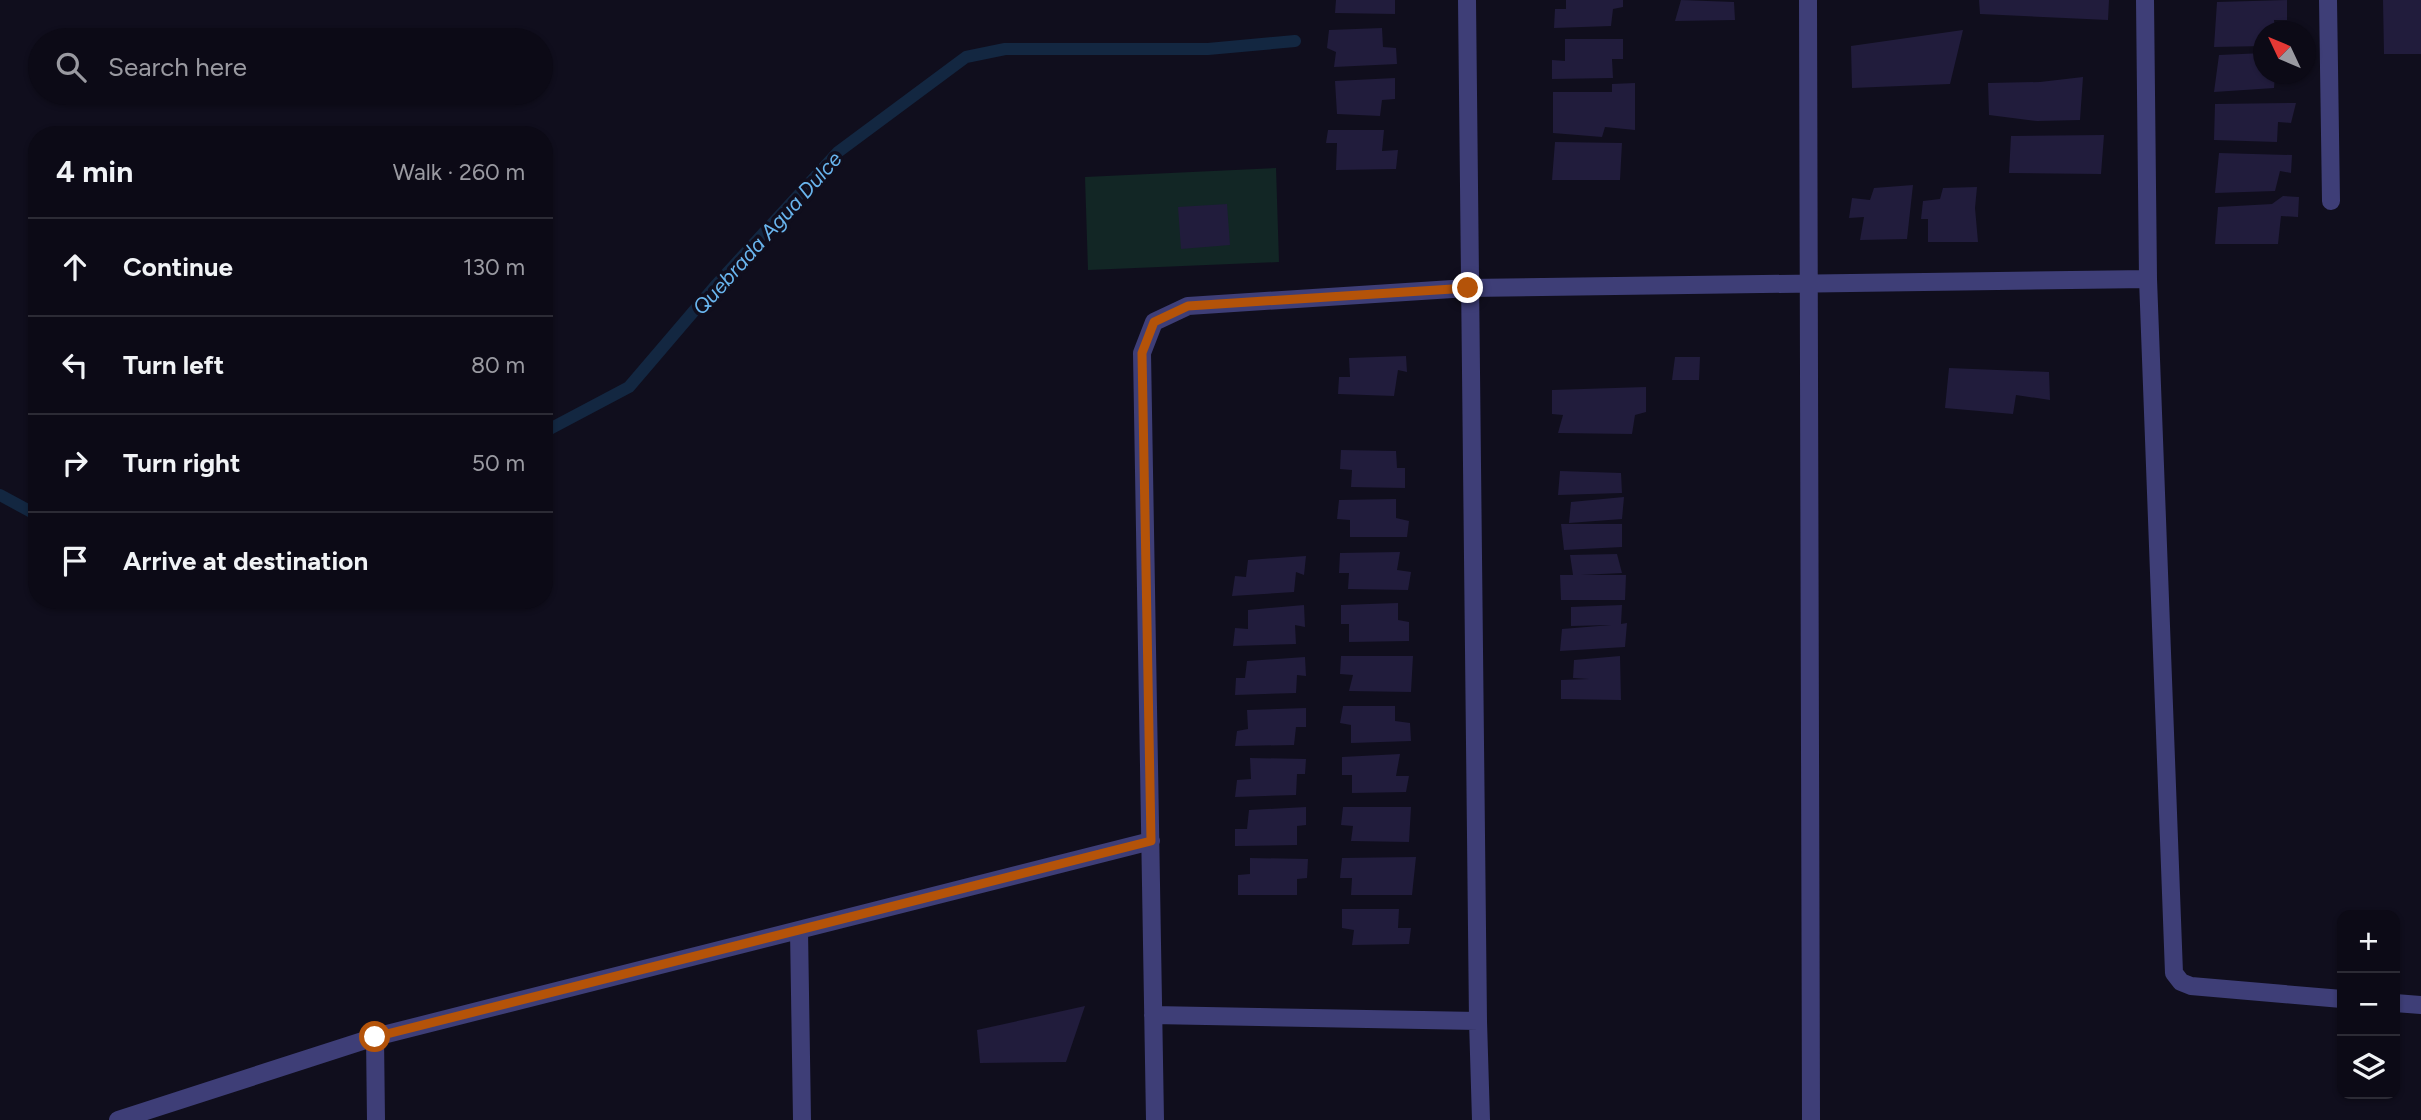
<!DOCTYPE html>
<html lang="en">
<head>
<meta charset="utf-8">
<style>
	body { margin:0; font-family:Figtree,sans-serif; background:#15131f; color:#f1f3f6 }
	.controls { position:absolute; right:21px; bottom:21px; display:grid; overflow:hidden; border-radius:14px; box-shadow:0 2px 5px #0004 }
	.controls button { width:63px; height:63px; display:grid; place-items:center; padding:0; border:0; border-bottom:2px solid #2c2b35; background:#0c0a16; color:#f1f3f6; font:35px sans-serif }
	.compass { position:absolute; left:2253px; top:21px; width:63px; height:63px; border-radius:50%; background:#0c0a16; box-shadow:0 2px 5px #0004; rotate:314deg }
	.stop { position:absolute; width:21px; height:21px; margin:-16px; border:5px solid #b45309; border-radius:50%; background:#fff }
	.stop.end { background:#b45309; border-color:#fff; box-shadow:0 2px 7px #0008 }
	.list { margin:0; padding:0; list-style:none }
	h2 { display:flex; justify-content:space-between; align-items:center; height:91px; margin:0; padding:0 28px; font-size:30px }
	h2 small { font-size:23px; font-weight:400; color:#9a9aa1 }
	.list li { display:grid; grid-template-columns:46px 1fr auto; gap:21px; align-items:center; box-sizing:border-box; height:98px; padding:0 28px; border-top:2px solid #2c2b35 }
	.list b { display:block; font-size:26px; white-space:nowrap }
	.list em { font-size:23px; font-style:normal; color:#9a9aa1 }
	.icon { flex:none; width:38px; height:38px; fill:none; stroke:currentColor; stroke-width:2; stroke-linecap:round; stroke-linejoin:round }
	.map { position:relative; flex:none; width:2421px; height:1120px; overflow:hidden }
	.search { position:absolute; background:#0c0a16; box-shadow:0 2px 5px #0004; left:28px; top:28px; width:525px; height:77px; display:flex; align-items:center; gap:18px; box-sizing:border-box; padding:0 24px; border-radius:38px; color:#9a9aa1; font-size:26px }
	.panel { position:absolute; background:#0c0a16; box-shadow:0 2px 5px #0004; left:28px; top:126px; width:525px; height:483px; border-radius:28px }
	.map>svg:first-child { display:block }
</style>
</head>
<body>
<div class="map">
<svg width="2421" height="1120" viewBox="0 0 2421 1120">
	<rect width="100%" height="100%" fill="#100e1d"/>
	<path fill="#122625" d="M1276 168 1279 262 1088 270 1085 177Z"/>
	<g fill="none" stroke-linecap="round" stroke-linejoin="round">
		<path stroke="#132741" stroke-width="12" d="M544 432 629 387 717 284 838 152 966 57 1005 49H1208L1295 41
			M0 495 37 515"/>
	</g>
	<path fill="#211c3c" d="M1336 0H1395V14L1335 13Z
		M1566 0H1623V7L1613 9 1611 26 1554 28 1555 9H1566Z
		M1681 0 1734 2 1735 20 1675 21Z
		M1979 0H2109L2108 20 1980 14Z
		M2287 0V20H2274L2275 32H2264V46L2214 47 2217 2Z
		M2383 0H2421V54H2384Z
		M1382 28 1383 47 1396 48 1397 64 1334 67 1336 52 1327 48 1329 30Z
		M1963 30 1950 84 1852 88 1851 46Z
		M1565 39H1623V59H1612L1613 78 1552 79V60L1565 61Z
		M2264 53V74H2275L2274 88 2214 92 2219 55Z
		M2083 77 2080 120 2037 121 1989 115 1988 83 2040 82Z
		M1395 78V99L1382 100 1380 116 1337 114 1335 81Z
		M1635 83V130L1605 127 1602 137 1553 133V92H1612V84Z
		M2296 103 2291 123 2278 122 2277 142 2214 140 2215 104Z
		M1328 130H1384L1382 151 1398 150 1396 169 1336 170 1337 143H1326Z
		M2104 135 2101 174 2009 173 2011 136Z
		M1555 142 1622 143 1620 180H1552Z
		M2219 153 2292 155 2291 173 2280 171 2275 191 2215 193Z
		M1913 185 1907 239 1860 240 1864 217 1849 218 1852 198 1870 200 1874 188Z
		M1977 187 1975 208 1978 242H1928V219H1921L1923 201 1940 199 1943 188Z
		M2283 196 2299 197 2298 217 2281 216 2278 244H2215L2218 207 2272 204Z
		M1227 204 1230 245 1181 249 1178 207Z
		M1406 356 1407 372 1398 370 1394 396 1338 394 1339 377H1350L1349 358Z
		M1675 357H1700L1699 380H1672Z
		M1949 368 2049 372 2050 400 2016 395 2013 414 1945 408Z
		M1646 387V412L1635 415 1632 434 1558 433 1563 415 1552 414V390Z
		M1341 450 1396 451 1397 468H1405V488L1351 487 1352 470 1340 469Z
		M1560 471 1621 473 1622 493 1558 495Z
		M1624 497 1622 519 1569 523 1571 502Z
		M1396 499V518L1409 521 1407 537H1350V520L1337 519 1339 500Z
		M1561 524H1622V547L1564 550Z
		M1400 552 1397 570 1411 572 1408 590 1348 589 1349 573H1339L1340 553Z
		M1617 554 1622 573 1581 575H1626L1625 600H1561L1560 575H1573L1570 555Z
		M1306 556 1304 575 1296 572 1294 592 1232 596 1235 576 1246 577 1248 560Z
		M1398 603V620L1409 622V641L1349 642V624H1341V605Z
		M1304 605 1305 627 1295 625 1296 644 1233 646 1235 628 1248 629V610Z
		M1622 605 1621 624 1627 623 1625 647 1560 651 1562 629 1611 625 1571 626V607Z
		M1341 656H1413L1411 692 1349 691 1353 675 1340 674Z
		M1620 656 1621 700 1561 699V680L1589 679 1573 678 1574 660Z
		M1305 657 1306 676 1297 675 1296 693 1235 695 1236 678H1245L1247 661Z
		M1343 706H1395V721L1410 723 1411 741 1351 743V725L1340 723Z
		M1306 708V727H1296L1294 745 1235 746 1237 731 1248 729 1247 710Z
		M1400 754 1396 776H1409L1406 792 1352 793V775H1342V757Z
		M1250 758 1306 759 1305 774H1297L1296 795 1235 797 1237 780 1251 779Z
		M1306 807V825L1297 826V845L1235 846V829H1247L1249 810Z
		M1343 807H1411L1409 842 1351 841 1353 826 1341 825Z
		M1416 857 1412 895H1351L1352 878H1340L1342 858Z
		M1250 858 1308 859 1307 878 1297 879V895H1238V875L1250 874Z
		M1342 909H1399L1398 928H1411L1409 944 1352 945 1354 930 1342 928Z
		M1085 1006 1066 1062 980 1063 977 1030Z"/>
	<g fill="none" stroke-linecap="round" stroke-linejoin="round">
		<path stroke="#3e3e77" stroke-width="18" d="M1467 0 1478 1021 1481 1120
			M1808 0 1811 1120
			M2145 0 2148 279 2174 973 2181 982 2191 986 2342 999
			M2328 0 2331 201
			M799 930 802 1120
			M2395 1003 2421 1005
			M1153 1015 1478 1021
			M375 1037 376 1120
			M118 1120 375 1037 1151 841
			M1155 1120 1142 353 1154 322 1188 306 1468 288 2148 279"/>
	</g>
	<g fill="none" stroke-linecap="round" stroke-linejoin="round">
		<path stroke="#b45309" stroke-width="9" d="M375 1037 1151 841 1142 353 1154 322 1188 306 1468 288"/>
	</g>
	<g text-anchor="middle" dominant-baseline="central" stroke-width="7" stroke-linejoin="round" paint-order="stroke">
		<g font-size="21" font-style="italic" fill="#69b5ee" stroke="#100e1d">
			<text transform="translate(767 233) rotate(-48)">Quebrada Agua Dulce</text>
		</g>
	</g>
</svg>
<div class="controls">
<button>+</button>
<button>−</button>
<button><svg class="icon" aria-label="layers" viewBox="0 0 24 24"><path d="M12 4l9 5-9 5-9-5zM3 14l9 5 9-5"/></svg></button>
</div>
<svg class="compass" viewBox="-18 -18 36 36"><path d="M0-13l5 13h-10z" fill="#e53935"/><path d="M0 13l5-13h-10z" fill="#9a9aa1"/></svg>
<div class="stop" style="left:375px;top:1037px"></div>
<div class="stop end" style="left:1468px;top:288px"></div>
<div class="search"><svg class="icon" aria-label="search" viewBox="0 0 24 24"><circle cx="10" cy="10" r="6"/><path d="M15 15l6 6"/></svg>Search here</div>
<section class="panel">
<h2>4 min<small>Walk · 260 m</small></h2>
<ul class="list">
<li><svg class="icon" aria-label="ahead" viewBox="0 0 24 24"><path d="M12 20V5M6 11l6-6 6 6"/></svg><div><b>Continue</b></div><em>130 m</em></li>
<li><svg class="icon" aria-label="left" viewBox="0 0 24 24"><path d="M17 20v-9H6M10 6l-5 5 5 5"/></svg><div><b>Turn left</b></div><em>80 m</em></li>
<li><svg class="icon" aria-label="right" viewBox="0 0 24 24"><path d="M7 20v-9h11M14 6l5 5-5 5"/></svg><div><b>Turn right</b></div><em>50 m</em></li>
<li><svg class="icon" aria-label="arrive" viewBox="0 0 24 24"><path d="M6 21V4h12l-3 4 3 4H6"/></svg><div><b>Arrive at destination</b></div></li>
</ul>
</section>
</div>
</body>
</html>
